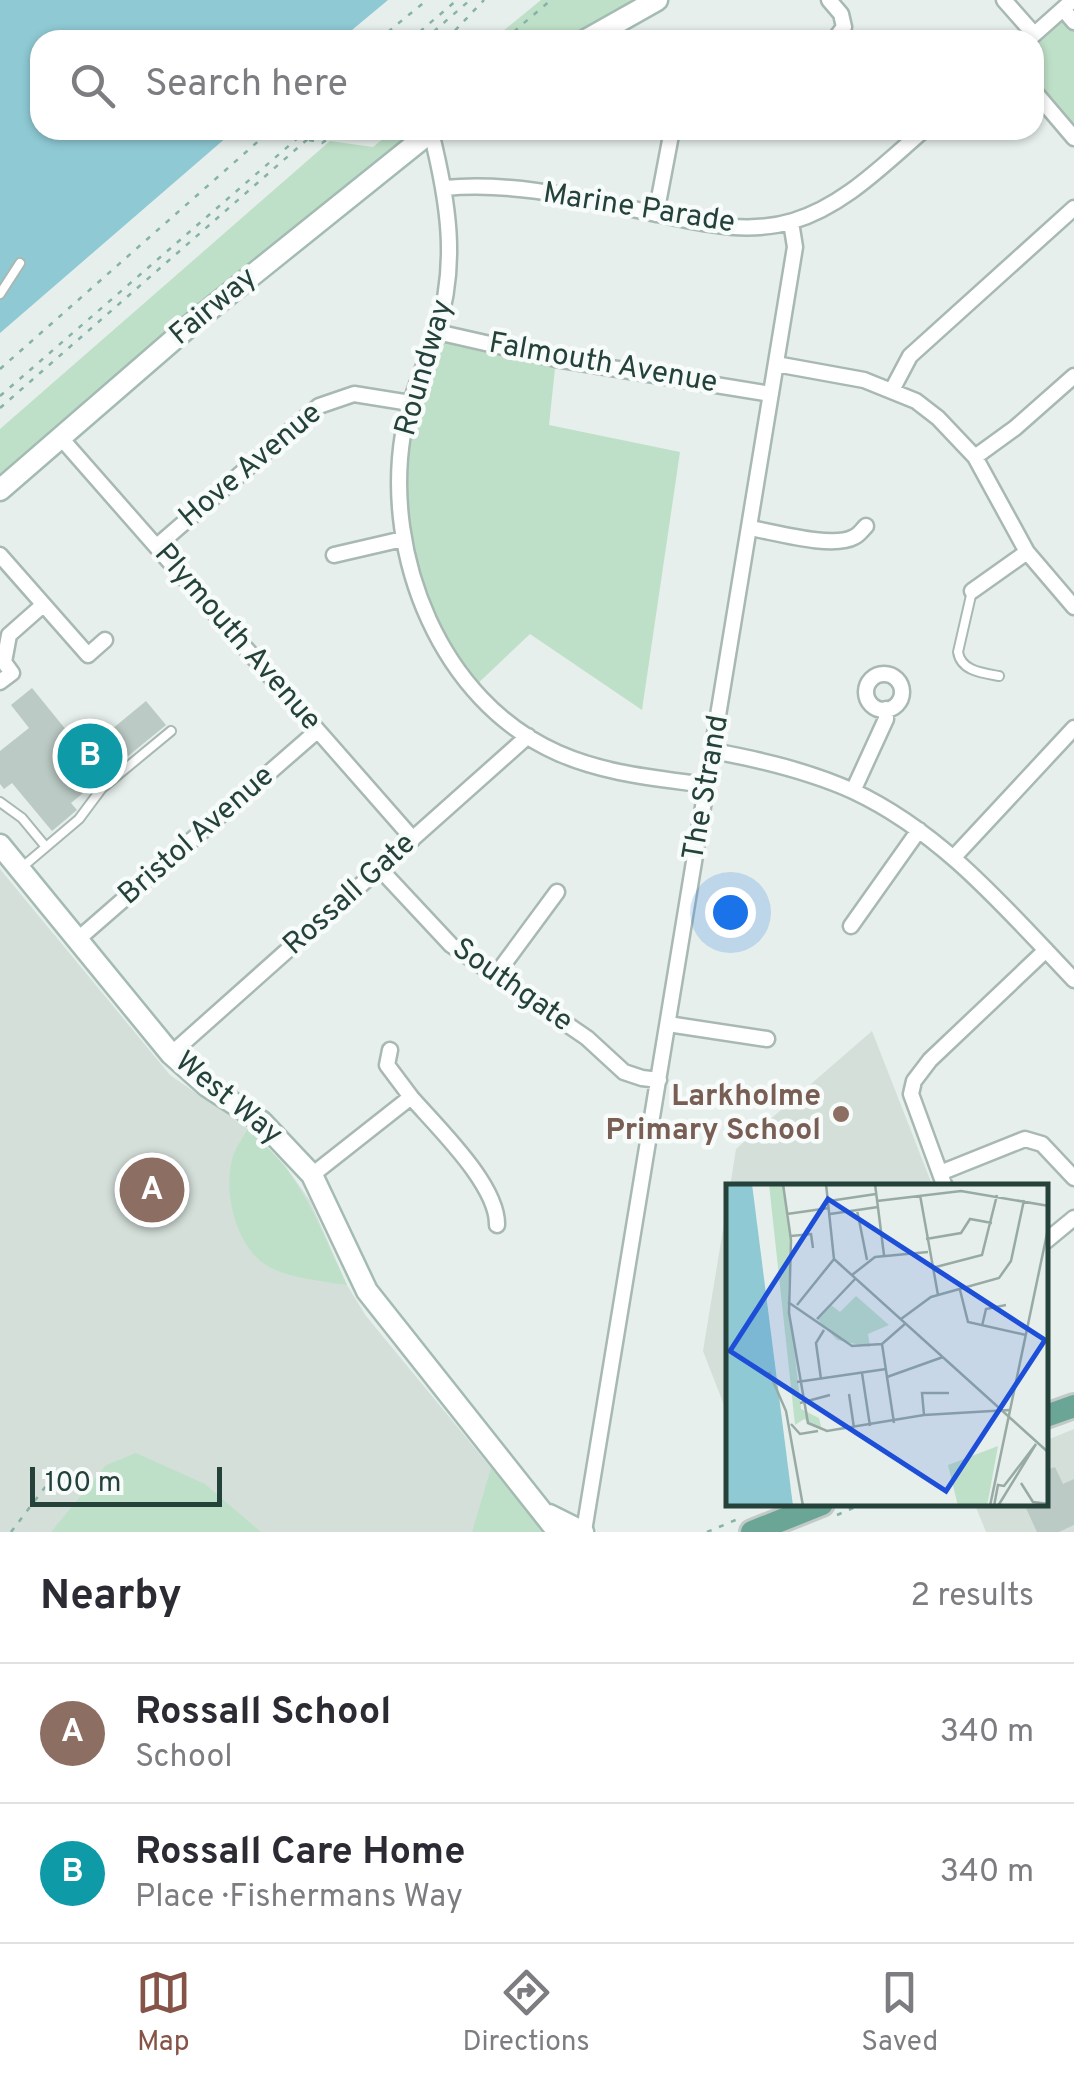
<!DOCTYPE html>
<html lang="en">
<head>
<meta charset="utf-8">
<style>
	body { margin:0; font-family:Overpass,sans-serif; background:#f2f2f3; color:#2b2b33 }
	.scale { position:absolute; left:30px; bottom:25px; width:192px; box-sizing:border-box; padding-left:10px; border:5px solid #24423a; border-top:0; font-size:28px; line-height:35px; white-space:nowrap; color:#24423a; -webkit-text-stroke:8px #f7fbf9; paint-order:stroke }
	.you { position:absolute; left:730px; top:912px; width:35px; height:35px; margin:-25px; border:8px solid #fff; border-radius:50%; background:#1a73e8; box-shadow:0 0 0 15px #1a73e833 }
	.badge { display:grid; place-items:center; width:65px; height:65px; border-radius:50%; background:#855347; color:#fff; font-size:32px; font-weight:700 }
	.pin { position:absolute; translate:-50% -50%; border:5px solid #fff; box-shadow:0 2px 10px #0006 }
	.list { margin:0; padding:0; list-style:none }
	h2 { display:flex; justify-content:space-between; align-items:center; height:130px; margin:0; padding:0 40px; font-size:42px }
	h2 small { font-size:32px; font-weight:400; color:#7c7c81 }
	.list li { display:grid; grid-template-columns:65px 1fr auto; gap:30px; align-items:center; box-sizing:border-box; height:140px; padding:0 40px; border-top:2px solid #e1e1e2 }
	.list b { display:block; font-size:38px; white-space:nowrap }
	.list p { margin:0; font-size:32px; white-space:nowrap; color:#7c7c81 }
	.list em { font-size:32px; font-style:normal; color:#7c7c81 }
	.icon { flex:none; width:55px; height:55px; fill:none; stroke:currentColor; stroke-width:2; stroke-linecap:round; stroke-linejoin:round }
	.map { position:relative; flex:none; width:1074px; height:1532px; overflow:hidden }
	.search { position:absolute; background:#fff; box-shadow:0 2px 8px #0004; left:30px; right:30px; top:30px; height:110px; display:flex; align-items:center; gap:25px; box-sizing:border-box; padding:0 35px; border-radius:30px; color:#7c7c81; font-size:38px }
	.sheet { height:410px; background:#fff }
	nav { display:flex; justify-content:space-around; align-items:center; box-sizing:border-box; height:140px; border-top:2px solid #e1e1e2; background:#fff; font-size:28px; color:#7c7c81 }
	nav a { display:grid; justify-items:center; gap:5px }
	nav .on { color:#855347 }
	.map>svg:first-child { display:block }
</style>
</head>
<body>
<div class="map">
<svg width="1074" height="1532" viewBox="0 0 1074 1532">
	<rect width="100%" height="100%" fill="#e6efeb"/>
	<path fill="#d4dfda" d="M0 869 170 1075 248 1129 284 1164 310 1201 347 1285 366 1316 544 1532H0Z
		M872 1031 933 1187H730L736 1149Z
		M729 1193V1418L703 1351Z
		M1074 1429V1532H986L975 1505 1046 1504 1047 1440Z"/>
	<path fill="#bfe0c8" d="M541 0H657L586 40H492Z
		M1063 9 1074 22V138L1034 91V40Z
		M388 130H433L0 490V429L330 141 373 147 390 133Z
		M437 332 556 359 549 425 680 452 642 710 530 634 473 688 417 591 400 466Z
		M248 1129C305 1178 316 1220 347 1285 322 1281 294 1279 271 1268 236 1251 222 1191 233 1156 236 1147 243 1137 248 1129Z
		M136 1453 205 1484 261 1532H51L106 1465Z
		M491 1468 544 1532H472Z"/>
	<path fill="#8ec9d4" d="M0 0H388L340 40H40V130H235L0 333Z"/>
	<path fill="#bbcac4" d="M32 688 80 747 89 748 146 701 166 725 71 803 77 810 52 831 12 783 4 789 0 784V751L29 728 11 705Z
		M1055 1467 1063 1484 1074 1479V1525L1059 1532H1037L1024 1504H1046V1470Z"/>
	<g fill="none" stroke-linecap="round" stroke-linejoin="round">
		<defs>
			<path id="lane" d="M0 294 20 263
				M972 591 958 652C961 671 982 673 999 676
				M0 802 22 818 46 847
				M20 869 79 819 102 788 171 731"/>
			<path id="street" d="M829 0 841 14 844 27 834 40
				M1004 0 1034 34
				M1063 9 1074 22
				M1028 40 1073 0
				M1034 91 1074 138
				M431 132C448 200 459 265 436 333 425 366 409 399 403 434 383 555 440 701 558 753 605 774 656 778 706 785
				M445 188C515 181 588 200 657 214 701 223 747 235 793 221 844 206 884 164 924 130
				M656 214 672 130
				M437 332 556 359 771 394
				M776 364 864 380 916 401 938 418 975 457 1027 552 1074 607
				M892 390 910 356 1074 208
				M61 438 413 839
				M975 457 1015 428 1074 376
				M750 528C774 532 833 549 854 537 859 535 862 530 866 526
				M157 546 319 406 354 394 410 403
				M0 555 88 655 105 640
				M334 555 403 539
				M972 591 1027 552
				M866 692a18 18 0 1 1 36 0a18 18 0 1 1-36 0Z
				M0 682 12 673 4 662 9 635 43 605
				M713 751C762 760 808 771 853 791 943 833 1007 910 1074 980
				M853 791 886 719V709
				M954 857 1074 728
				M380 869 451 945 587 1038 624 1072 642 1078 659 1080
				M851 926 919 830
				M77 940 317 731
				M495 976 557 892
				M668 1024 767 1039
				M390 1050 387 1065 411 1097
				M171 1054 528 736
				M940 1173 1025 1139 1042 1144 1074 1178
				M312 1175 411 1097C437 1127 498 1185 497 1225
				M945 1187 911 1094 914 1081 930 1060 1046 950
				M1046 1241 1074 1218
				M584 1531 795 247 791 222"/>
			<path id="secondary" d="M586 40 657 0
				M0 490 194 322 433 130
				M0 845 171 1054 207 1086 262 1122 312 1175 367 1291 558 1532
				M549 1515 583 1532"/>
			<path id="primary" d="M1046 1416 1074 1406
				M752 1532 822 1504"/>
		</defs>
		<use href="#lane" stroke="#a8b8b2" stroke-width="12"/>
		<use href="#street" stroke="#a8b8b2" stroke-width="19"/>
		<use href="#secondary" stroke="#a4bbb3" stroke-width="25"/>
		<use href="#primary" stroke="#c2cac8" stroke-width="28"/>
		<path stroke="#86b3a5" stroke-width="2.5" stroke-dasharray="5 8" stroke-linecap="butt" d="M378 40 427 0
			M410 40 457 0
			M424 40 470 0
			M446 40 484 0
			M504 40 551 0
			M317 134 330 130
			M309 140 322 143 341 130
			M0 369 271 130
			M0 396 307 130
			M0 408 318 130
			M837 1515 862 1504
			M11 1532 46 1486
			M707 1532 738 1519"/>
		<use href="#lane" stroke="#fff" stroke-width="8"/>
		<use href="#street" stroke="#fff" stroke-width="14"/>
		<use href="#secondary" stroke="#fff" stroke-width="20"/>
		<use href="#primary" stroke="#6aa596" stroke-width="22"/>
	</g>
	<circle fill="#8d6e63" stroke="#f7fbf9" stroke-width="4" cx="841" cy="1114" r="10"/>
	<g text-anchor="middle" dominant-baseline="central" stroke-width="9" stroke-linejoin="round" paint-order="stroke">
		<g font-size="30" fill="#24423a" stroke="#f7fbf9">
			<text transform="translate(639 209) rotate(9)">Marine Parade</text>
			<text transform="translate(214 307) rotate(-40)">Fairway</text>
			<text transform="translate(603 364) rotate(10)">Falmouth Avenue</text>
			<text transform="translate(425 368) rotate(-74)">Roundway</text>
			<text transform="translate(251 466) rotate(-40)">Hove Avenue</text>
			<text transform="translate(237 638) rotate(49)">Plymouth Avenue</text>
			<text transform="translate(707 788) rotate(-80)">The Strand</text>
			<text transform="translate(197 836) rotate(-41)">Bristol Avenue</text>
			<text transform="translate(350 895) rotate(-42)">Rossall Gate</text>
			<text transform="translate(512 986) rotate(35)">Southgate</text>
			<text transform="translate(228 1099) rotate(39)">West Way</text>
		</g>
		<g font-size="30" font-weight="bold" fill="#785e54" stroke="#f7fbf9" text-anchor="end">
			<text x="821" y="1097">Larkholme<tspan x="821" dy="34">Primary School</tspan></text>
		</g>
	</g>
	<g transform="translate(726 1184)">
		<rect width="322" height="322" fill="#e6efeb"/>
		<path d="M43 0H57L65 52 62 110 75 225 93 234 96 246 78 235 69 241ZM130 112 163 141 142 150 144 163 111 156 91 135 105 121 114 128ZM272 262 261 322H232L222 281Z" fill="#bfe0c8"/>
		<path d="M0 0H26L67 322H0Z" fill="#8ec9d4"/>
		<path fill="none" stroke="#98aaa4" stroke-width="2.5" d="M57 0 65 56 63 129 82 239 101 247 198 231 283 226M149 0 158 71M194 11 212 111M103 17 150 10M151 17 235 7 323 22M131 26 141 76M61 30 103 24M104 30 152 23M65 52 85 50 87 64M200 55 235 49 244 35 266 39M108 75 323 269M206 84 256 71 271 11M126 91 149 73 202 68M234 106 242 138 300 151M62 118 126 162 156 160 180 139M71 121 108 75 100 0M91 135 130 94M175 135 205 113 273 94 285 77 298 16M256 142 260 125 280 121M156 160 168 239M43 188 60 227 77 322M136 189 144 242M161 193 217 173M95 195 90 159 98 146M71 198 160 185M123 210 128 244M74 219 104 211M198 231 196 209H223M65 240 74 250 92 247M295 299 307 318 323 320M264 322 323 40M268 322 272 301 278 302 310 260 272 322"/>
		<path fill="#1d4ed8" fill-opacity="0.15" stroke="#1d4ed8" stroke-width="5" d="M102 15 319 156 220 307 4 167Z"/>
		<rect width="322" height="322" fill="none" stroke="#24423a" stroke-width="5"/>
	</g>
</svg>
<div class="scale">100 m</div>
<div class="you"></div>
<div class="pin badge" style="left:152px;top:1190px;background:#8d6e63">A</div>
<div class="pin badge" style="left:90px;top:756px;background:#0f9aa8">B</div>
<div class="search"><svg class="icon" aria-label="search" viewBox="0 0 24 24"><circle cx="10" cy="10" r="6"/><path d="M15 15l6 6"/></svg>Search here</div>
</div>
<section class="sheet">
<h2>Nearby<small>2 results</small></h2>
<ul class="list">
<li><span class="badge" style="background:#8d6e63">A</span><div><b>Rossall School</b><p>School</p></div><em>340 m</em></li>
<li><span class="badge" style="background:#0f9aa8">B</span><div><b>Rossall Care Home</b><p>Place · Fishermans Way</p></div><em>340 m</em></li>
</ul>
</section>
<nav>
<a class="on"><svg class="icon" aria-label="map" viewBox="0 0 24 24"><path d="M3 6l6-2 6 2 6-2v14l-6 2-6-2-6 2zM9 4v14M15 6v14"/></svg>Map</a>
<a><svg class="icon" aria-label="directions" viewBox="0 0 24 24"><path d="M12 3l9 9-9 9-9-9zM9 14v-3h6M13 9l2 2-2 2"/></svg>Directions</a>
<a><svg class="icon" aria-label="saved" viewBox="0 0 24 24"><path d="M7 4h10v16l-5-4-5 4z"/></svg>Saved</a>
</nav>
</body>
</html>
